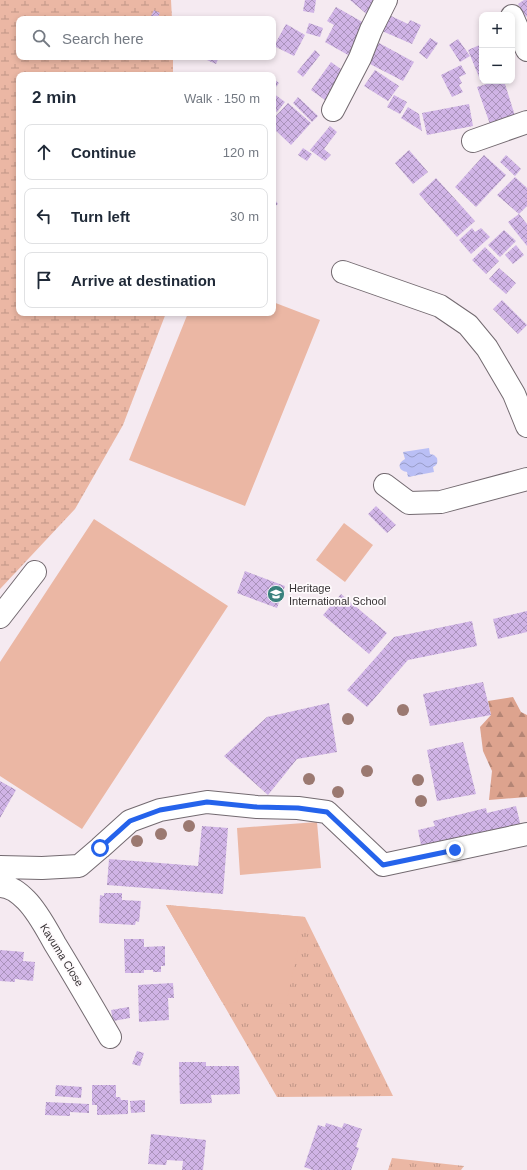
<!DOCTYPE html>
<html lang="en">
<head>
<meta charset="utf-8">
<style>
	body { margin:0; font-family:Arial,sans-serif; background:#f6f6f7; color:#1f2937 }
	.controls { position:absolute; right:12px; top:12px; display:grid; overflow:hidden; border-radius:8px; box-shadow:0 2px 6px #0003 }
	.controls button { width:36px; height:36px; display:grid; place-items:center; padding:0; border:0; border-bottom:1px solid #e0e1e3; background:#fff; color:#1f2937; font:20px sans-serif }
	.stop { position:absolute; width:12px; height:12px; margin:-9px; border:3px solid #2563eb; border-radius:50%; background:#fff }
	.stop.end { background:#2563eb; border-color:#fff; box-shadow:0 1px 4px #0008 }
	.list { margin:0; padding:0; list-style:none }
	h2 { display:flex; justify-content:space-between; align-items:center; height:52px; margin:0; padding:0 16px; font-size:17px }
	h2 small { font-size:13px; font-weight:400; color:#747a83 }
	.list li { display:grid; grid-template-columns:26px 1fr auto; gap:12px; align-items:center; box-sizing:border-box; height:56px; margin:0 8px 8px; padding:0 8px; border:1px solid #e0e1e3; border-radius:8px }
	.list b { display:block; font-size:15px; white-space:nowrap }
	.list em { font-size:13px; font-style:normal; color:#747a83 }
	.icon { flex:none; width:22px; height:22px; fill:none; stroke:currentColor; stroke-width:2; stroke-linecap:round; stroke-linejoin:round }
	.map { position:relative; flex:none; width:527px; height:1170px; overflow:hidden }
	.search { position:absolute; background:#fff; box-shadow:0 2px 6px #0003; left:16px; top:16px; width:260px; height:44px; display:flex; align-items:center; gap:10px; box-sizing:border-box; padding:0 14px; border-radius:8px; color:#747a83; font-size:15px }
	.panel { position:absolute; background:#fff; box-shadow:0 2px 6px #0003; left:16px; top:72px; width:260px; height:244px; border-radius:8px }
	.map>svg:first-child { display:block }
</style>
</head>
<body>
<div class="map">
<svg width="527" height="1170" viewBox="0 0 527 1170">
	<defs>
		<pattern id="grass-tufts" width="24" height="20" patternUnits="userSpaceOnUse"><rect width="24" height="20" fill="#ebb7a4"/><path d="M3 7l-1-3M5 7V3M7 7l1-3M15 17l-1-3M17 17v-4M19 17l1-3" fill="none" stroke="#bf9586"/></pattern>
		<pattern id="forest-firs" width="22" height="20" patternUnits="userSpaceOnUse"><rect width="22" height="20" fill="#dda38e"/><path d="M5 1l3.5 6h-7zM16 11l3.5 6h-7z" fill="#b48575"/></pattern>
		<pattern id="wetland-marsh" width="20" height="14" patternUnits="userSpaceOnUse"><rect width="20" height="14" fill="#ebb7a4"/><path d="M1 5h8M5 5V1M11 12h8M15 12V8" fill="none" stroke="#bf9586"/></pattern>
		<pattern id="water-waves" width="16" height="10" patternUnits="userSpaceOnUse"><rect width="16" height="10" fill="#babff5"/><path d="M0 5q4-4 8 0t8 0" fill="none" stroke="#989cc7"/></pattern>
		<pattern id="building-cross-hatch" width="8" height="8" patternUnits="userSpaceOnUse"><rect width="8" height="8" fill="#d0b4e6"/><path d="M0 0l8 8M0 8l8-8" fill="none" stroke="#aa93bb"/></pattern>
	</defs>
	<rect width="100%" height="100%" fill="#f5eaf1"/>
	<path fill="url(#grass-tufts)" d="M166 905 305 917 393 1096 277 1097Z
		M392 1158 464 1166 461 1170H388Z"/>
	<path fill="url(#forest-firs)" d="M513 697 521 712 527 715V797L489 800 492 771 483 751 480 727 491 715 488 701Z"/>
	<path fill="url(#wetland-marsh)" d="M0 0H171L172 19H19V57H173V75H19V313H166L123 425 75 509 0 589Z"/>
	<path fill="#ebb7a4" d="M273 302 320 320 245 506 129 460 188 313H273Z
		M94 519 228 606 82 829 0 776V662Z
		M344 523 373 545 345 582 316 560Z
		M317 822 321 868 240 875 237 828Z
		M166 905 305 917 286 1004 222 1002Z"/>
	<path fill="url(#water-waves)" d="M429 448 430 454 434 455 437 458C438 463 437 465 433 467L434 472 408 477 407 472C398 471 397 463 405 459L403 452Z"/>
	<path fill="url(#building-cross-hatch)" d="M305 0H316L314 13 303 11Z
		M350 0H382L369 16Z
		M524 0H527V16L526 17 518 4Z
		M336 7 366 24 348 55 325 42 334 25 327 21Z
		M154 10 160 13 157 19 151 16Z
		M389 15 408 24 410 20 421 25 412 44 382 31Z
		M309 23 323 28 320 37 306 33Z
		M286 24 305 35 294 56 274 46Z
		M430 38 438 43 427 59 419 53Z
		M458 39 470 56 460 62 449 45Z
		M379 43 414 62 403 81 368 63Z
		M482 44V82H481L468 50Z
		M315 50 320 55 303 77 297 72Z
		M200 57H219L216 64Z
		M331 62 345 72 325 100 311 90Z
		M461 65 466 74 459 77 462 83 459 85 463 92 452 97 441 75Z
		M375 70 399 86 388 101 364 86Z
		M273 78 279 83 273 91Z
		M496 81H504L516 119 491 127 477 87Z
		M273 93 285 102 277 112 273 110Z
		M394 95 407 102 400 114 387 107Z
		M298 97 318 116 312 122 293 103Z
		M288 103 311 123 291 145 273 128V119Z
		M469 104 473 126 427 135 422 113Z
		M408 107 419 114 422 131 401 118Z
		M330 126 337 132 324 149 331 155 325 161 310 150Z
		M303 148 312 154 307 161 298 155Z
		M409 150 428 172 413 184 395 163Z
		M484 155 506 175 476 207 455 187Z
		M506 155 521 169 515 176 500 162Z
		M515 177 527 188V206L519 214 497 195Z
		M436 178 475 221 457 237 419 194Z
		M273 197 278 204 273 208Z
		M519 214 527 224V246L508 222Z
		M472 228 475 232 481 228 490 237 471 254 459 240Z
		M504 230 516 241 500 257 488 245Z
		M516 245 524 255 513 264 505 255Z
		M485 247 499 261 486 274 472 260Z
		M499 268 516 283 506 294 489 279Z
		M502 300 527 325 518 334 493 309Z
		M376 506 396 525 387 533 368 514Z
		M245 571 285 586 277 608 237 593Z
		M341 594 387 633 369 654 323 615Z
		M527 611V632L498 639 493 619Z
		M472 621 477 646 408 660 367 707 347 690 394 637Z
		M483 682 491 715 430 726 423 694Z
		M329 703 337 752 297 759 268 795 224 756 267 717Z
		M463 742 476 794 437 801 427 750Z
		M0 781 16 790 0 818Z
		M516 806 522 831 423 855 418 830 435 826 433 821 486 808 487 813Z
		M202 826 228 828 223 894 107 885 109 859 198 866Z
		M104 893H122V900L141 901 139 922 136 921 135 925 99 923 100 895 104 896Z
		M124 939H144V947L165 946V966H161V972H153V970H144V973H125Z
		M0 950 24 952 23 961 35 962 33 981 15 979V982L0 981Z
		M173 983 174 998H168L169 1020 139 1022 138 985Z
		M129 1007 130 1018 113 1021 111 1010Z
		M137 1051 144 1053 140 1066 132 1064Z
		M179 1062H206V1066H239L240 1094 211 1095 212 1103 180 1104Z
		M56 1085 82 1087 81 1098 55 1096Z
		M92 1085H116V1097H120L121 1100H128V1114L97 1115V1105H92Z
		M145 1100V1112L131 1113 130 1101Z
		M46 1102 89 1104V1113L70 1112V1116L45 1115Z
		M326 1123 342 1128 344 1123 362 1129 356 1147 359 1148 351 1170H313L304 1167 318 1125 325 1127Z
		M151 1134 206 1140 203 1170H182L183 1161 167 1160 166 1165 148 1164Z"/>
	<g fill="none" stroke-linecap="round" stroke-linejoin="round">
		<defs>
			<path id="minor" d="M512 16 527 50
				M333 110 360 58 371 30 386 0
				M473 141 527 122
				M343 272 440 306 468 325 487 348 514 394 527 426
				M385 485 409 503 441 502 527 479
				M0 617 35 572
				M0 867 42 868 79 866 100 848 130 821 160 810 207 802 257 807 298 808 327 812 383 865 527 834
				M0 886C11 886 19 893 26 900 38 912 47 930 55 944 74 975 92 1006 110 1037"/>
		</defs>
		<use href="#minor" stroke="#736a70" stroke-width="24"/>
		<use href="#minor" stroke="#fff" stroke-width="22"/>
	</g>
	<g fill="#9b7971">
		<circle cx="403" cy="710" r="6"/>
		<circle cx="348" cy="719" r="6"/>
		<circle cx="367" cy="771" r="6"/>
		<circle cx="309" cy="779" r="6"/>
		<circle cx="418" cy="780" r="6"/>
		<circle cx="338" cy="792" r="6"/>
		<circle cx="421" cy="801" r="6"/>
		<circle cx="189" cy="826" r="6"/>
		<circle cx="161" cy="834" r="6"/>
		<circle cx="137" cy="841" r="6"/>
	</g>
	<g fill="none" stroke-linecap="round" stroke-linejoin="round">
		<path stroke="#2563eb" stroke-width="5" d="M100 848 130 821 160 810 207 802 257 807 298 808 327 812 383 865 455 850"/>
	</g>
	<defs>
		<symbol id="school-disc" viewBox="-11 -11 22 22"><circle r="9.5" fill="#39817d" stroke="#fefafc"/><path d="M0-5L7-2L0 1L-7-2ZM-4 1L0 2.5L4 1V4Q0 6-4 4Z" fill="#fff"/></symbol>
	</defs>
	<g fill-rule="evenodd">
		<use href="#school-disc" x="266" y="584" width="20" height="20"/>
	</g>
	<g text-anchor="middle" dominant-baseline="central" stroke-width="3.5" stroke-linejoin="round" paint-order="stroke">
		<g font-size="11" fill="#363234" stroke="#fefafc" text-anchor="start">
			<text x="289" y="588">Heritage<tspan x="289" dy="13">International School</tspan></text>
		</g>
		<g font-size="11" fill="#363234" stroke="#fefafc">
			<text transform="translate(62 955) rotate(58)">Kavuma Close</text>
		</g>
	</g>
</svg>
<div class="controls">
<button>+</button>
<button>−</button>
</div>
<div class="stop" style="left:100px;top:848px"></div>
<div class="stop end" style="left:455px;top:850px"></div>
<div class="search"><svg class="icon" aria-label="search" viewBox="0 0 24 24"><circle cx="10" cy="10" r="6"/><path d="M15 15l6 6"/></svg>Search here</div>
<section class="panel">
<h2>2 min<small>Walk · 150 m</small></h2>
<ul class="list">
<li><svg class="icon" aria-label="ahead" viewBox="0 0 24 24"><path d="M12 20V5M6 11l6-6 6 6"/></svg><div><b>Continue</b></div><em>120 m</em></li>
<li><svg class="icon" aria-label="left" viewBox="0 0 24 24"><path d="M17 20v-9H6M10 6l-5 5 5 5"/></svg><div><b>Turn left</b></div><em>30 m</em></li>
<li><svg class="icon" aria-label="arrive" viewBox="0 0 24 24"><path d="M6 21V4h12l-3 4 3 4H6"/></svg><div><b>Arrive at destination</b></div></li>
</ul>
</section>
</div>
</body>
</html>
